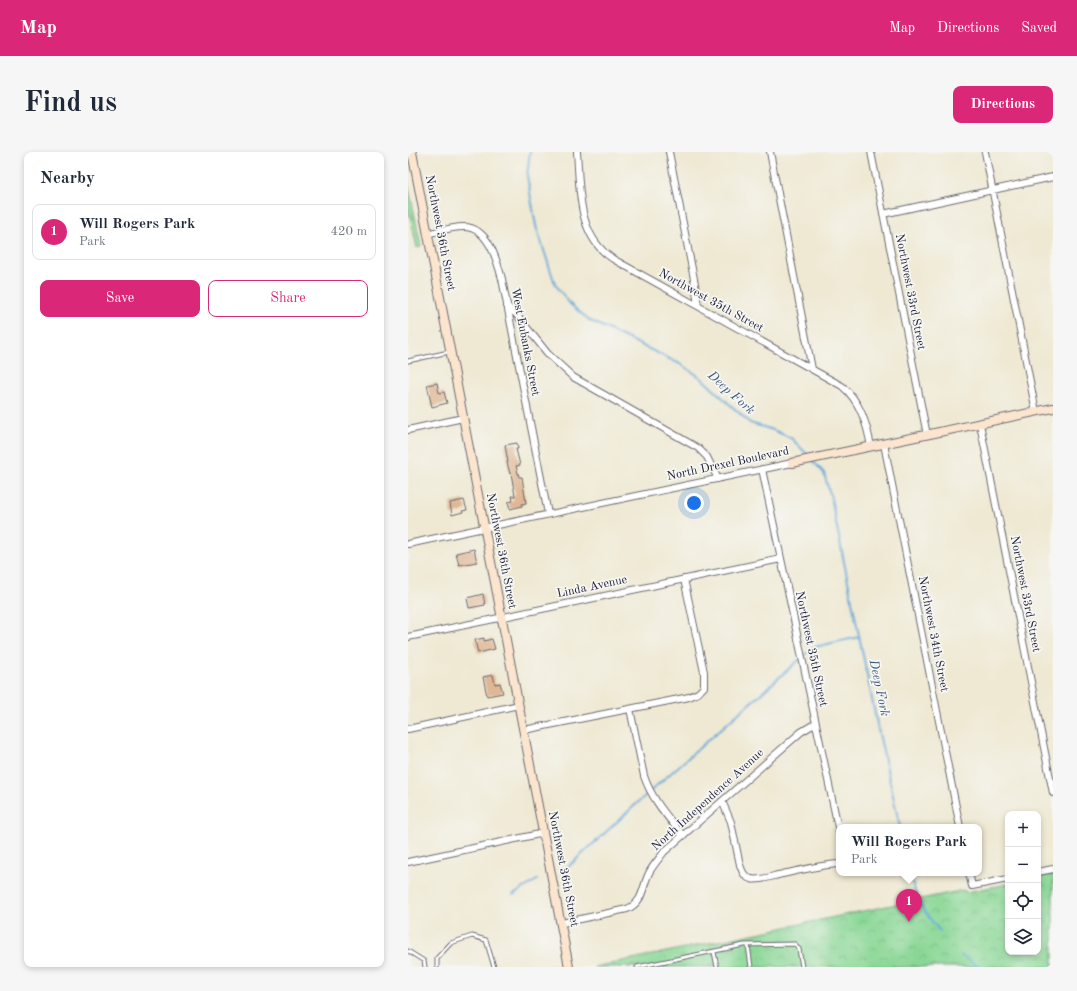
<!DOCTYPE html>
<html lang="en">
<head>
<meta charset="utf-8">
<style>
	body { margin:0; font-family:"Old Standard TT",serif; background:#f6f6f7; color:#1f2937 }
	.controls { position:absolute; right:12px; bottom:12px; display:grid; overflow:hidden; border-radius:8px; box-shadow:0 2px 6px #0003 }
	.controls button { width:36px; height:36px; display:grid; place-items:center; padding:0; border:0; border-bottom:1px solid #e0e1e3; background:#fff; color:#1f2937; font:20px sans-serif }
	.you { position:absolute; left:286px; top:351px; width:14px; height:14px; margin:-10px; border:3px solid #fff; border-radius:50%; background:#1a73e8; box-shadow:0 0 0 6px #1a73e833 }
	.badge { display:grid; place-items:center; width:26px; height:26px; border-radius:50%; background:#db2777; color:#fff; font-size:13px; font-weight:700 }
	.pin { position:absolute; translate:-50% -33px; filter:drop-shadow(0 1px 2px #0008) }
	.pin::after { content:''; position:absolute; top:21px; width:14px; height:12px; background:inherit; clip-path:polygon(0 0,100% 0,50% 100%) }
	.popup { position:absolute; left:428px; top:672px; width:146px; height:52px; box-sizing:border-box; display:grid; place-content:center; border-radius:8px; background:#fff; filter:drop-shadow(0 1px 3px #0005); font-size:13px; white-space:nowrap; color:#747a83 }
	.popup b { font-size:15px; color:#1f2937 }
	.popup::after { content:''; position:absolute; left:50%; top:100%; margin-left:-8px; border:8px solid transparent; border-top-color:#fff }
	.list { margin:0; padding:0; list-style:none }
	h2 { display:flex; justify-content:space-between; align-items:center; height:52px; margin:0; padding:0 16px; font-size:17px }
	h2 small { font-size:13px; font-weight:400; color:#747a83 }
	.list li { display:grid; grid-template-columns:26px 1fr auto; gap:12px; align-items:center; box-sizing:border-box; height:56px; margin:0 8px 8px; padding:0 8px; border:1px solid #e0e1e3; border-radius:8px }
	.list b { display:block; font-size:15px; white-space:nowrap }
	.list p { margin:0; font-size:13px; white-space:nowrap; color:#747a83 }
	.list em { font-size:13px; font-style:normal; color:#747a83 }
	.actions { display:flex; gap:8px; padding:12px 16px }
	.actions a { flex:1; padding:9px 0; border:1px solid #db2777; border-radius:8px; text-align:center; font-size:14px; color:#db2777 }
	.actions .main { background:#db2777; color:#fff }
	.icon { flex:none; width:22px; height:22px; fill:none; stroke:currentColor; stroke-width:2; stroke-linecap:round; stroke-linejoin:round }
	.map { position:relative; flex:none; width:645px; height:815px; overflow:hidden; border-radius:8px }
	header { display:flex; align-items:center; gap:24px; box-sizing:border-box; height:56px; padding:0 20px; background:#db2777; color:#fff }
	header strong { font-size:19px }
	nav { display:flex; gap:22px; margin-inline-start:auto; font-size:14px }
	.intro { display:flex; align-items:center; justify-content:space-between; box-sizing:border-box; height:96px; padding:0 24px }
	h1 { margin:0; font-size:28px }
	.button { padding:10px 18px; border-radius:8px; background:#db2777; color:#fff; font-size:14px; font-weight:700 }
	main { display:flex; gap:24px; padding:0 24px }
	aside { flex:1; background:#fff; border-radius:8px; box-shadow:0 2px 6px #0003 }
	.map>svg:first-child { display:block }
</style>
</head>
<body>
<header>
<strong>Map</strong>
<nav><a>Map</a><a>Directions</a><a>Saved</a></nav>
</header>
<div class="intro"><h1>Find us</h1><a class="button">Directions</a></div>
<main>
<aside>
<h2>Nearby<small></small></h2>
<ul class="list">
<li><span class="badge">1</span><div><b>Will Rogers Park</b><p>Park</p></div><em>420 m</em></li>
</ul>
<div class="actions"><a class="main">Save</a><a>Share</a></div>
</aside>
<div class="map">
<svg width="645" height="815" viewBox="0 0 645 815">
	<defs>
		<pattern id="grass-tufts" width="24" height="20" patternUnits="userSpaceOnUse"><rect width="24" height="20" fill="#8ad795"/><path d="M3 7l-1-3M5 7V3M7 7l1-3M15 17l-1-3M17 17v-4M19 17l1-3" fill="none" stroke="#77b881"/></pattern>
		<pattern id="park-crowns" width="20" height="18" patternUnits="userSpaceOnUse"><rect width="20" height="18" fill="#8ad795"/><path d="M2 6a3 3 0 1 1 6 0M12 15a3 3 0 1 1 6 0" fill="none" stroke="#77b881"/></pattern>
	</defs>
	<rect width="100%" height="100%" fill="#f6f6f2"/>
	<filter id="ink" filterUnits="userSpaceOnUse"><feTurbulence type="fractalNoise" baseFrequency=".025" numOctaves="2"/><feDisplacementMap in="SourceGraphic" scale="8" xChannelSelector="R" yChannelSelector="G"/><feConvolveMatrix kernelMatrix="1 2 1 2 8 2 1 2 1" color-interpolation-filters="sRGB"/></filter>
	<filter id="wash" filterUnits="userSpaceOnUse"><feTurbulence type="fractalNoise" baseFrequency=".012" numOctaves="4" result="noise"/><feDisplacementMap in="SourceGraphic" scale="16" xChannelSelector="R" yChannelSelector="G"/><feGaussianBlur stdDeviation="0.9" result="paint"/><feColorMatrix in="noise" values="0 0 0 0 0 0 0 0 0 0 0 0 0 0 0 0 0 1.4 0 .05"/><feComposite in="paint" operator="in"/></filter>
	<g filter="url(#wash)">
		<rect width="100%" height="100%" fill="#efe9d3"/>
		<path fill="url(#grass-tufts)" stroke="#567c68" d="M0 32 13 93 12 95 9 96 0 55Z"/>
		<path fill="url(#park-crowns)" stroke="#567c68" d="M645 722V815H186L556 738 557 740 600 732V800H630V725Z"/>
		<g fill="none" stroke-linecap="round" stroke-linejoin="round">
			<path stroke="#62a8d8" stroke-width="2" d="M122 0 119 24 128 74 147 132 162 152 181 168 272 212 292 225 342 271 365 278 383 286 402 305
				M405 309 416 321 423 346 470 577 492 675
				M159 716 238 643 400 500 406 495 411 494 451 485
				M502 721C508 748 514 758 532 779
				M105 743 129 728
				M553 803 571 815"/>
		</g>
		<g id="blocks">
			<path fill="#dfb794" d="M29 231 31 241 36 240 39 251 24 255 19 233Z
				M109 291 110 297H108L112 313 108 314 111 325H114L118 351 114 352V354L102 357 100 350 105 349 104 344H107L103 321 102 322 99 310H100L97 293Z
				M56 348 59 358 54 359 55 360 44 363 42 351Z
				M66 397 69 410 51 413 48 401Z
				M75 442 77 453 61 456 59 446Z
				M76 486V489L84 487 87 497 70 501 67 488Z
				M85 523 87 532 92 531 95 541 79 544 75 525Z"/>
		</g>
	</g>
	<g filter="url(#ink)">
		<use href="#blocks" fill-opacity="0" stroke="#6a6870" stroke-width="1"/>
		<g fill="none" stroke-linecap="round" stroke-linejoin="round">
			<defs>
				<path id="lane" d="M0 209 41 200
					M340 793 343 815
					M0 799 16 809 17 815
					M306 800 309 815
					M29 815V806L43 791 64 784 78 788 86 815
					M229 815 336 793 387 792 391 797 394 815"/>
				<path id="street" d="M169 0C172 38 169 84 205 107L434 234C452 249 459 272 463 295
					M261 0 287 132 290 154
					M362 0 404 217
					M463 0 519 283
					M577 0 628 260
					M475 62 645 25
					M19 82C31 79 44 75 56 75 80 75 89 108 94 127L140 362
					M99 154 108 162 140 202 165 225 290 296 299 305 310 327
					M572 272 645 641
					M0 278 55 266
					M476 292 552 675
					M354 317 431 680
					M0 392 384 311
					M0 485 373 407
					M222 557 236 624C244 648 260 665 275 684
					M0 577 111 553
					M116 578 281 545 290 541 296 535V520L276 427
					M314 649 323 670 332 713C334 719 336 725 343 727 351 729 362 725 370 723 390 719 411 713 431 712
					M0 710 136 681
					M630 720 645 717
					M561 721 564 734 600 727
					M154 771 219 757C236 750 234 735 241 721 245 713 251 707 256 700L393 580 408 571"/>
				<path id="secondary" d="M4 0 161 815
					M384 311 645 256"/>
			</defs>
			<use href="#lane" stroke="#6a6870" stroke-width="5"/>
			<use href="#street" stroke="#6a6870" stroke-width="8"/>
			<use href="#secondary" stroke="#6a6870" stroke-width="10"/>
			<use href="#lane" stroke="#fff" stroke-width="3"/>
			<use href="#street" stroke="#fff" stroke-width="6"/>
			<use href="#secondary" stroke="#fce5cf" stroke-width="8"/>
		</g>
	</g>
	<g text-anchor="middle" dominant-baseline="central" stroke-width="3.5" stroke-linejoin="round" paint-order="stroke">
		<g font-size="12" fill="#22223b" stroke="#f6f6f2">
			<text transform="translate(32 81) rotate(79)">Northwest 36th Street</text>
			<text transform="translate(502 140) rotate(79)">Northwest 33rd Street</text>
			<text transform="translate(303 149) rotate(29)">Northwest 35th Street</text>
			<text transform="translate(117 190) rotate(79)">West Eubanks Street</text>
			<text transform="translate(320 312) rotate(-12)">North Drexel Boulevard</text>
			<text transform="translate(93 399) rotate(79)">Northwest 36th Street</text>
			<text transform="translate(184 435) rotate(-12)">Linda Avenue</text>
			<text transform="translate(617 442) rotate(79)">Northwest 33rd Street</text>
			<text transform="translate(525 482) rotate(79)">Northwest 34th Street</text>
			<text transform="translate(403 497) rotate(78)">Northwest 35th Street</text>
			<text transform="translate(300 648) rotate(-42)">North Independence Avenue</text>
			<text transform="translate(155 717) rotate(79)">Northwest 36th Street</text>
		</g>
		<g font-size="13" font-style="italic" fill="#3c587a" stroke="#f6f6f2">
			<text transform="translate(323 241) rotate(42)">Deep Fork</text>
			<text transform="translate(471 536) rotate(78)">Deep Fork</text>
		</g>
	</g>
</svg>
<div class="controls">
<button>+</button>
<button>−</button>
<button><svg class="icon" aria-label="locate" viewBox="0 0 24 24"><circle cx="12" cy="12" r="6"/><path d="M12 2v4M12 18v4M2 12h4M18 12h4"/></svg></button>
<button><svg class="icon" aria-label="layers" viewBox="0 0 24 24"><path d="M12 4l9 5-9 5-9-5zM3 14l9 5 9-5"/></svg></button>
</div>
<div class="you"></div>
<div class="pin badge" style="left:501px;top:770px">1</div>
<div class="popup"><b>Will Rogers Park</b>Park</div>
</div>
</main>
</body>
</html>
